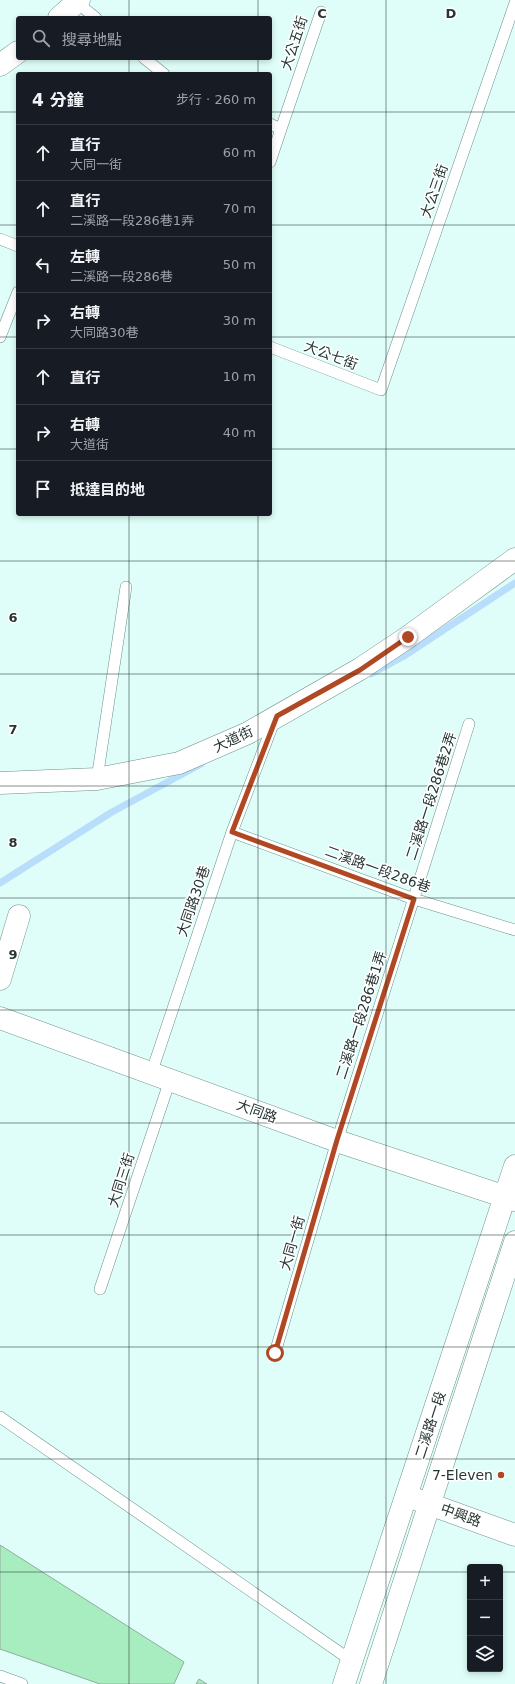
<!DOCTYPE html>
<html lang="zh-TW">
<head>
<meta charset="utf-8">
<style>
	body { margin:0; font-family:"DejaVu Sans","Noto Sans TC",sans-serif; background:#20242c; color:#f1f3f6 }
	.controls { position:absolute; right:12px; bottom:12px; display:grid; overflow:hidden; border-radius:4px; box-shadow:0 2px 6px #0003 }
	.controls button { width:36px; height:36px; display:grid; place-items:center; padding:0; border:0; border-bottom:1px solid #363941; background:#171b24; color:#f1f3f6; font:20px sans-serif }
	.stop { position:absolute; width:12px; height:12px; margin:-9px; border:3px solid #b04923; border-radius:50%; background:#fff }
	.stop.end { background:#b04923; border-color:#fff; box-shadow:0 1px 4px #0008 }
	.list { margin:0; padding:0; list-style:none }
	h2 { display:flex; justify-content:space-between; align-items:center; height:52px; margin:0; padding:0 16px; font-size:17px }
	h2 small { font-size:13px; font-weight:400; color:#9ea1a6 }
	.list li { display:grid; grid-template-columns:26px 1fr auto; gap:12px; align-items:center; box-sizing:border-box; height:56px; padding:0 16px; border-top:1px solid #363941 }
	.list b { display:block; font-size:15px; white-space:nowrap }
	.list p { margin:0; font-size:13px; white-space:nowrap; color:#9ea1a6 }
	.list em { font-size:13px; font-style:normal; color:#9ea1a6 }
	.icon { flex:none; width:22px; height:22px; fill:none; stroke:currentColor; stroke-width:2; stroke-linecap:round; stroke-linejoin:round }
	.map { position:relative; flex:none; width:515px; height:1684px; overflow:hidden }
	.search { position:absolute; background:#171b24; box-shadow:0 2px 6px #0003; left:16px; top:16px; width:256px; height:44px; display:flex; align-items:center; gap:10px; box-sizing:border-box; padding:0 14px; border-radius:4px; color:#9ea1a6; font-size:15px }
	.panel { position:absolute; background:#171b24; box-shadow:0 2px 6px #0003; left:16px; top:72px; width:256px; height:444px; border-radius:4px }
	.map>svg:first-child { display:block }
</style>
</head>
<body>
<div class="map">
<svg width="515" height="1684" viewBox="0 0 515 1684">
	<rect width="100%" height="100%" fill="#e0fef9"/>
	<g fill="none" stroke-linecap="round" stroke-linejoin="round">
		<path stroke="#b9defb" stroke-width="7" d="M371 674 404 656 515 583
			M0 883 112 812 201 764"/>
	</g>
	<path fill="#a8edc0" stroke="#92ad9b" d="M0 1545 184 1662 174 1684H100L0 1649Z
		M199 1679 207 1684H196Z"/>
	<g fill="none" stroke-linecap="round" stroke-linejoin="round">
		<defs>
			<path id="service" d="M76 2 96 18
				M144 58 164 74
				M270 124 281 129 270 162
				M281 129 321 12
				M0 239 18 246
				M0 337 18 292
				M270 347 381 390 515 3
				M97 779 126 587
				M232 832 414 899 515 930
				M151 1074 232 832 275 719
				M100 1289 170 1080
				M275 1353 337 1141 469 724
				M0 1417 352 1661
				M0 1676 22 1684"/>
			<path id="minor" d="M59 18 79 0
				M0 65 18 52
				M0 783 97 779 179 763 248 733 360 669 408 637 515 559
				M0 979 19 916"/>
			<path id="tertiary" d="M0 1018 337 1141 515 1200
				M407 1496 515 1535"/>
			<path id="secondary" d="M344 1684 515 1166
				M371 1684 515 1242"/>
		</defs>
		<use href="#service" stroke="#6d908a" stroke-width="12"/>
		<use href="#minor" stroke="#6d908a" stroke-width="23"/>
		<use href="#tertiary" stroke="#6d908a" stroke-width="23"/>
		<use href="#secondary" stroke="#6d908a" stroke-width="23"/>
		<use href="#service" stroke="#fff" stroke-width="11"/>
		<use href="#minor" stroke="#fff" stroke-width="22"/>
		<use href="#tertiary" stroke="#fff" stroke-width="22"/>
		<use href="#secondary" stroke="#fff" stroke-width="22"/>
	</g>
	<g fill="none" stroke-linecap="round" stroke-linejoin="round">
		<path stroke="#b04923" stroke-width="5" d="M275 1353 337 1140 414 899 232 832 277 716 360 670 408 637"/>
	</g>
	<path fill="none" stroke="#273634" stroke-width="1" stroke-opacity="0.55" d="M129 0V18M258 0V18M386 0V1684M129 58V74M258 58V74M0 112H18M270 112H515M0 225H18M270 225H515M0 337H18M270 337H515M0 449H18M270 449H515M129 514V1684M258 514V1684M0 561H515M0 674H515M0 786H515M0 898H515M0 1010H515M0 1123H515M0 1235H515M0 1347H515M0 1459H515M0 1572H470M500 1572H515"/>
	<circle fill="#b04923" stroke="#fff" stroke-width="1.5" cx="501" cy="1475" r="4"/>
	<g text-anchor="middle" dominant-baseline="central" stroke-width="3" stroke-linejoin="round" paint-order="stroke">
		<g font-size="14" fill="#273634" stroke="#fff">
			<text transform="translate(294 43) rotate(-72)">大公五街</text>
			<text transform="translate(434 191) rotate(-71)">大公三街</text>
			<text transform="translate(331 355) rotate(21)">大公七街</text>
			<text transform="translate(233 739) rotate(-25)">大道街</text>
			<text transform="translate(431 796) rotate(-72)">二溪路一段286巷2弄</text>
			<text transform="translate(378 869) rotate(20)">二溪路一段286巷</text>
			<text transform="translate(193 901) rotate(-71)">大同路30巷</text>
			<text transform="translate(361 1015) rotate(-72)">二溪路一段286巷1弄</text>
			<text transform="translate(257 1111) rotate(20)">大同路</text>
			<text transform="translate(121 1180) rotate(-72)">大同三街</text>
			<text transform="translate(292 1243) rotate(-74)">大同一街</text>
			<text transform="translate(430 1425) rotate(-72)">二溪路一段</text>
			<text transform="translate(461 1515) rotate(20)">中興路</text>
		</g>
		<g font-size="14" fill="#273634" stroke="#fff" text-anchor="end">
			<text x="493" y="1475">7-Eleven</text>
		</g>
	</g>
	<g font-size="13" text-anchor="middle" font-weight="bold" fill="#273634" stroke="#fff" stroke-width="3" stroke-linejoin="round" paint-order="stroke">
		<text x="322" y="18">C</text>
		<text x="451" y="18">D</text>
		<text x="13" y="622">6</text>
		<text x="13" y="734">7</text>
		<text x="13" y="847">8</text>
		<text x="13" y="959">9</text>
	</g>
</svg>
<div class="controls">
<button>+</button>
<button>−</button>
<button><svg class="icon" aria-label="layers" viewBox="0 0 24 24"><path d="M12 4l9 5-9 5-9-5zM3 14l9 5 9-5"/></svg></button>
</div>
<div class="stop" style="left:275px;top:1353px"></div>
<div class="stop end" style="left:408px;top:637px"></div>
<div class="search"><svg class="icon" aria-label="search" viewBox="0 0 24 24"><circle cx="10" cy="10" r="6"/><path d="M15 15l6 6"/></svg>搜尋地點</div>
<section class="panel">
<h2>4 分鐘<small>步行 · 260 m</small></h2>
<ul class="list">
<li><svg class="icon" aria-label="ahead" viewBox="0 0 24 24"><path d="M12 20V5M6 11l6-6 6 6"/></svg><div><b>直行</b><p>大同一街</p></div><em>60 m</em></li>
<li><svg class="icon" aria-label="ahead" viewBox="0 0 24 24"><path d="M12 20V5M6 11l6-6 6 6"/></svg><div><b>直行</b><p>二溪路一段286巷1弄</p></div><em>70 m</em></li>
<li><svg class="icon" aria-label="left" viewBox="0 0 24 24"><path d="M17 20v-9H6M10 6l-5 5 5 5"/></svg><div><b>左轉</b><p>二溪路一段286巷</p></div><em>50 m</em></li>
<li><svg class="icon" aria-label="right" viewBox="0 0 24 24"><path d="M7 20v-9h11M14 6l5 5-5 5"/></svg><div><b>右轉</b><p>大同路30巷</p></div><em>30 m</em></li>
<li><svg class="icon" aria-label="ahead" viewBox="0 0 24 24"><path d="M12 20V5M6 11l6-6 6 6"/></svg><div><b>直行</b></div><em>10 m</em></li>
<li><svg class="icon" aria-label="right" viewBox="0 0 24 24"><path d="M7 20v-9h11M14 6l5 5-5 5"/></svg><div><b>右轉</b><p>大道街</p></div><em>40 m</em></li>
<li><svg class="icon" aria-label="arrive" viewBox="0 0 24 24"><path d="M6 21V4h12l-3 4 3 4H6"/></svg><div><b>抵達目的地</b></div></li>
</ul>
</section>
</div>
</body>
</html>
